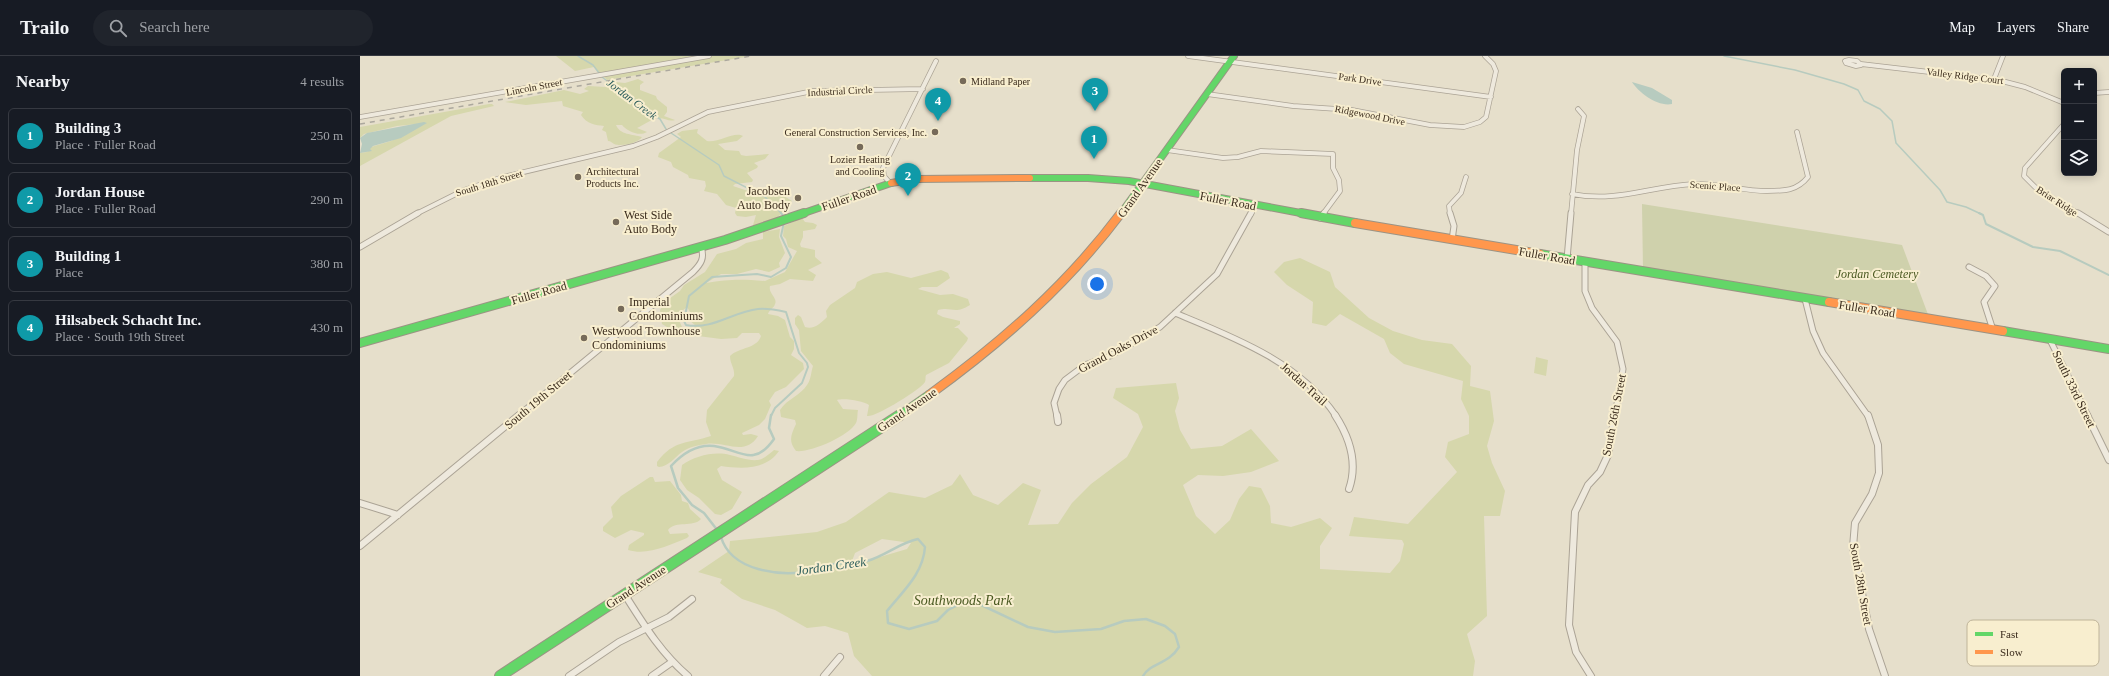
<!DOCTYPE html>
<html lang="en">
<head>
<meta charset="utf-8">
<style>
	body { margin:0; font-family:"Times New Roman",serif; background:#20242c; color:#f1f3f6 }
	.controls { position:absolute; right:12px; top:12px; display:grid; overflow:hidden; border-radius:6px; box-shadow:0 2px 10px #0003 }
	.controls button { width:36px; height:36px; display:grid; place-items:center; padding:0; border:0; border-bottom:1px solid #363941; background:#171b24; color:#f1f3f6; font:20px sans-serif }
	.you { position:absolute; left:737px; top:228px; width:14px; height:14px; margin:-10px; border:3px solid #fff; border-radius:50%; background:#1a73e8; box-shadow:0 0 0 6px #1a73e833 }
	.badge { display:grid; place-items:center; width:26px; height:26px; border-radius:50%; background:#766a59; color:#fff; font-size:13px; font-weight:700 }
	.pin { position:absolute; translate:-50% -33px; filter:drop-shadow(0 1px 2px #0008) }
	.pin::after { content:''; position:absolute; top:21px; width:14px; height:12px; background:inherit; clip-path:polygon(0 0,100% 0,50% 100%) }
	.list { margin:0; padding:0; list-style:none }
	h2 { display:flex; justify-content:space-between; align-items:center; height:52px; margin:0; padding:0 16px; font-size:17px }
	h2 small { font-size:13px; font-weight:400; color:#9ea1a6 }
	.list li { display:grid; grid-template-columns:26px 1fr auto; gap:12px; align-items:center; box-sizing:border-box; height:56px; margin:0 8px 8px; padding:0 8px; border:1px solid #363941; border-radius:6px }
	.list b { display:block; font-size:15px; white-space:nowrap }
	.list p { margin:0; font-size:13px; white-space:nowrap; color:#9ea1a6 }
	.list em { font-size:13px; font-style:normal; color:#9ea1a6 }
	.icon { flex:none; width:22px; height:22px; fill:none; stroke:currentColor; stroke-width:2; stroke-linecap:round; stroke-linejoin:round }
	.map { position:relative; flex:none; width:1749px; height:620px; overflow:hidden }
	header { display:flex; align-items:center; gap:24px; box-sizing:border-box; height:56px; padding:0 20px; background:#171b24; border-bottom:1px solid #363941 }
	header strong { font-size:19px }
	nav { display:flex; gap:22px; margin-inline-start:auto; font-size:14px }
	.search { width:280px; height:36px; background:#20242c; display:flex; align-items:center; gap:10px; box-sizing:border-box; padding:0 14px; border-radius:22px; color:#9ea1a6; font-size:15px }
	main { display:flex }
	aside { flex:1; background:#171b24 }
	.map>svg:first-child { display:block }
</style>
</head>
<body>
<header>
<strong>Trailo</strong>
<div class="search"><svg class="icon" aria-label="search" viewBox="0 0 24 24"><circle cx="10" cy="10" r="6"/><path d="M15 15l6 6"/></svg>Search here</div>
<nav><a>Map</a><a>Layers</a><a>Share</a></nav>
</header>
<main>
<aside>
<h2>Nearby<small>4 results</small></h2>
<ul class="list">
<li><span class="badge" style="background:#0f9aa8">1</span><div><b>Building 3</b><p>Place · Fuller Road</p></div><em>250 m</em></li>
<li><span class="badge" style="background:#0f9aa8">2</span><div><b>Jordan House</b><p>Place · Fuller Road</p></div><em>290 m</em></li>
<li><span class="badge" style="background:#0f9aa8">3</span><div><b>Building 1</b><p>Place</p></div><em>380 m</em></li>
<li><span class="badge" style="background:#0f9aa8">4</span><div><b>Hilsabeck Schacht Inc.</b><p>Place · South 19th Street</p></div><em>430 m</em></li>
</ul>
</aside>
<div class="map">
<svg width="1749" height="620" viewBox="0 0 1749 620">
	<rect width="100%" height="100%" fill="#e6dfcb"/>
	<path fill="#d6d7ac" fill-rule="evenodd" d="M196 0H391L247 24 234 11 215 15Z
		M278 23 284 26 280 29V34L296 40 297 43 307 51V56L304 60 315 64C309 66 305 62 299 62 291 63 284 69 277 72L287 76C279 81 267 75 262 69H256C260 79 272 78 282 81 278 87 262 91 254 88 252 87 251 85 248 85L246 76 242 74 244 70C235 69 227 68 221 59L223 56 203 50 202 45 166 49 145 46 204 34 220 38 229 35 224 33 228 30 246 31 255 26 265 27Z
		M129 48H132L134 50 91 60 0 110V97L7 96 11 91 31 85 66 67 37 70 4 78 0 82V71Z
		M338 73 337 77 347 85C359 87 374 75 383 80L377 85 358 88 365 94 379 95 381 99 386 100 409 98 405 103 394 107 398 110 397 112 387 117 393 124 392 126 375 128 373 130 397 138 424 140 432 145 429 148 421 150 424 154C419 163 403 171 393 169L396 159 386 161 377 160 375 157 376 152 366 149 357 138 344 135 346 130 345 125 329 122 328 119 313 111 311 106 298 101 299 97 321 81 317 78 322 75Z
		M442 162 445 166 453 167 457 169 455 173 443 175V181L440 188 441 191 455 194V201L462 207 448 214 456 219 453 225 430 223 420 228 410 230C408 237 418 242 415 248 414 252 409 254 408 258L418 260 425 264 430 281 434 285V293L431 299 443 307 444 313 426 331 415 336 409 345 411 349 405 363 399 369 382 377 383 379 391 378 398 380C385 401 365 385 346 388 338 389 329 391 322 396 315 401 308 411 299 411L297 410V406C315 383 327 388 351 380L346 366 347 354 374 320C375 312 370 308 370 300 379 291 397 293 401 280L399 277H382L377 282 361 283 338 280 333 274 335 269 329 264 330 256 327 251 322 255 318 262 322 271 308 276 307 271 302 268 300 254 306 245 320 235 324 229 345 216 357 198 376 193 386 187 403 183V176L420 173 419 181 425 197 419 207 420 211 409 216 396 213 377 218H361L346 227C369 223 382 223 405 225L425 216 437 195 428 191 426 183 423 180 424 170Z
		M940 202 970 216 975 231 1009 262 1033 275 1062 284 1092 288 1111 310 1110 330 1130 335 1134 365 1127 390 1132 407 1145 435 1140 460H1124L1127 560 1107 578 1115 605 1113 620H512L494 600 488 577 465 570 447 572 415 554 382 543 360 527 362 523 338 516 369 495 370 485 457 476 486 466 529 436 565 442 592 429 600 418 613 439 638 449 663 427 681 434 668 469 698 468 712 447 731 428 767 401 783 371 778 358 753 342 756 332 816 327 819 342 815 355 820 374 831 393 862 390 891 373 919 405 891 416 863 420 838 419 823 429 836 460 855 478 870 464 879 443 889 430 901 432 910 450 911 467 931 471 960 462 972 472 960 490V513L1030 517 1040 505 1044 488 1042 484 989 480 994 461 1048 468 1097 416 1085 401 1088 386 1109 378V360L1101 343 1103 325 1044 308 1030 297 1024 283 980 258 966 270 952 267 953 246 927 229 914 216 924 206ZM522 483 551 487 547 493 503 506 492 505 495 497Z
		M581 214 588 217 590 222 577 231H562L558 233 580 239 593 238 608 243 610 249C594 259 592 250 578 254L577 258 583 261 600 265V268L594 272H598L608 282 607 285 589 307 566 319C565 321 566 324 565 326 561 333 515 362 507 360L509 349C503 345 485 342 477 344L483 353 498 354C497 358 498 363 496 367 489 380 450 397 436 395 428 385 431 379 436 368L435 364 421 361 420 354C427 343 441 339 447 329 451 324 451 316 453 310L441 295 439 274 435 268V262L438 259 441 261 445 271C454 274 461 267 467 261L466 255 470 249 495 232 497 226 513 218 527 216 551 222Z
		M1176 301 1188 304 1186 320 1174 317Z
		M414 394 419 395C406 414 382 413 361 410L357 413 362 424 382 436 372 453 361 459 355 458 339 442 327 434 320 424 322 409C335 400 354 395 370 399 379 401 388 405 398 404 404 403 409 398 414 394Z
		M290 421H293L295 426 310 425 321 439 322 445 328 447 330 453 341 463C333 472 316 464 308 474L310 478 327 477 329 480 327 482C309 489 288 500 268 494L269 489 284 479V477L271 474 255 482 243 475V471L253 461 251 451 261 440Z"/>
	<path fill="#cfd1ac" d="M1282 148 1542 189 1569 261 1283 214Z"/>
	<path fill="#b7cbbf" d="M1272 26 1292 32 1312 44V48C1298 51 1279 37 1272 26Z
		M64 66 67 67 41 82 13 90 10 93 12 95 0 97 2 88 0 82 7 77Z"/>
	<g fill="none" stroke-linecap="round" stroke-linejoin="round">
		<path stroke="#b7cbbf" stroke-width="1.5" d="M218 0 233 9 242 21 251 28 272 41 287 55 300 63 306 73
			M1364 0 1435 14 1484 28 1498 34 1504 45 1520 53 1532 65 1536 87 1580 134 1587 146 1606 151 1621 158
			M311 77 359 109 364 120 405 141 422 158"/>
		<path stroke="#b7cbbf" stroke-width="2" d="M421 157 424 161
			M1619 157 1623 159 1626 168 1673 191 1700 195 1749 219
			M411 360 415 352 442 327 448 311 447 307 439 297 426 256C417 254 408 252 398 253 372 256 353 274 326 269L324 265 329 240 352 221 397 218 411 221 426 212 431 201 421 180 424 166"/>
		<path stroke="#b7cbbf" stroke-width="2.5" d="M358 475 344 457 332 449 318 432 311 410C322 398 336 388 354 390 379 393 393 413 414 383L409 372 411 359
			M361 481C371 515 420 521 451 515 459 514 466 509 474 508 485 506 496 509 507 505 525 500 539 487 558 483L565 491C563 518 543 535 527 555L528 567 549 573 577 565 588 554 602 547H617L668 571 695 576 741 573 764 565 786 563 805 570 815 578 819 591C808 609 791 606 783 620"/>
		<defs>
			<path id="street-far2" d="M828 0 1131 41
				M1489 4 1497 5 1501 9 1496 10 1486 7 1485 5Z
				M1501 8 1638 24 1665 31 1704 47
				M1634 23 1643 0
				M1734 37 1749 36
				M847 38 933 50 992 54 1070 69 1104 71 1120 66 1126 61 1136 15 1133 8 1125 0
				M0 61 349 0
				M1704 68 1665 112 1664 120 1675 131 1719 158
				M807 94 863 102 878 101 901 95 973 98V112L979 124 980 135 963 158
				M530 127 524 120 523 112 576 5
				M1212 138C1257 147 1290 130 1334 128 1358 127 1382 135 1407 135 1424 135 1437 135 1448 121L1437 76
				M56 158 104 134 143 121 273 90 297 81 348 56 453 35 563 33
				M891 158 895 150
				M1090 158 1089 150 1101 137 1106 121
				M1211 158 1217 94 1224 60 1218 53"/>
			<path id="street-far1" d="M1090 157 1094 170 1092 184
				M1718 157 1749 176
				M960 162 964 157
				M0 191 58 157
				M1207 203 1211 157
				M1225 206V235L1232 252 1257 286 1263 313 1255 360
				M1609 211 1626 220 1635 230 1624 246 1633 274
				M1445 243 1453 275 1463 297 1508 360
				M815 257C873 281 940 306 976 360
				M1690 284 1728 360
				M158 360 333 216C341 208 345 202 341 191
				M697 360 694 347 699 333 705 324 725 309 750 300 800 271 857 218 891 157"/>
			<path id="street" d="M697 359 698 366
				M975 359C990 382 998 407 989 433
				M1508 359 1518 389 1519 417 1512 438 1495 467 1493 491 1509 573 1525 620
				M1727 359 1749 404
				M0 447 38 459
				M0 490 159 359
				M265 539C284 569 301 597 328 620
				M209 620 259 586 309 561 332 543
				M292 620 312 606
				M464 620 480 601
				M1231 620 1216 596 1209 569 1215 456 1228 429 1240 416 1248 399 1255 359"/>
			<path id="fast-far2" d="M670 122H728L769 125 946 158
				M762 156 874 0
				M441 158 531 127"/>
			<path id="fast-far1" d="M941 157 995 167
				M1180 198 1469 246
				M1643 275 1749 293
				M0 287 365 184 444 157
				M539 360 569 339"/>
			<path id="fast" d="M140 620 540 359"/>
			<path id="slow-far1" d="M531 127 557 123 670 122
				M761 158 762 156"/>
			<path id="slow" d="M995 167 1180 198
				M1469 246 1643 275
				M569 339C642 286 707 229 761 157"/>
		</defs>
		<use href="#street-far2" stroke="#aba395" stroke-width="5.5"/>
		<use href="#street-far1" stroke="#aba395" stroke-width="7"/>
		<use href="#street" stroke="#aba395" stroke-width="8"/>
		<use href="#fast-far2" stroke="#9b9384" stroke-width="8"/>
		<use href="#fast-far1" stroke="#9b9384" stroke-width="10"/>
		<use href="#fast" stroke="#9b9384" stroke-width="12"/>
		<use href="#slow-far1" stroke="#9b9384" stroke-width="8"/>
		<use href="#slow" stroke="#9b9384" stroke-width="10"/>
		<use href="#street-far2" stroke="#eee9dd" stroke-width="4"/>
		<use href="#street-far1" stroke="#eee9dd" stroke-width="5"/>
		<use href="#street" stroke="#eee9dd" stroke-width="6"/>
		<use href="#fast-far2" stroke="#63d668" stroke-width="6"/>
		<use href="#fast-far1" stroke="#63d668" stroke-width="8"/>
		<use href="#fast" stroke="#63d668" stroke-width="10"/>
		<use href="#slow-far1" stroke="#ff974d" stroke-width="6"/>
		<use href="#slow" stroke="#ff974d" stroke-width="8"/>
		<path stroke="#aca89e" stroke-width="1.5" stroke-dasharray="5 5" stroke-linecap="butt" d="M0 68 391 0"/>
	</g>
	<g fill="#766a59" stroke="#f8eecf" stroke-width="1.5">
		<circle cx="603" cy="25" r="4"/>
		<circle cx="575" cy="76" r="4"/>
		<circle cx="500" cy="91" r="4"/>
		<circle cx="218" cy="121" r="4"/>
		<circle cx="438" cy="142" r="4"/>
		<circle cx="256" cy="166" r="4"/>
		<circle cx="261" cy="253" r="4"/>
		<circle cx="224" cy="282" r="4"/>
	</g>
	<g text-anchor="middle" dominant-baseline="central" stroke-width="4" stroke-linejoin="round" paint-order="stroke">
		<g font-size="10" fill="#3a2b1c" stroke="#f8eecf">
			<text transform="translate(1605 20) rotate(7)">Valley Ridge Court</text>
			<text transform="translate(1000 23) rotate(8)">Park Drive</text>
			<text transform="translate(174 31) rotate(-11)">Lincoln Street</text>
			<text transform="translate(480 35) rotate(-3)">Industrial Circle</text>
			<text transform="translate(1010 59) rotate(11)">Ridgewood Drive</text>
			<text transform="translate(129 127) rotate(-17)">South 18th Street</text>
			<text transform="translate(1355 130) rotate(4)">Scenic Place</text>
			<text transform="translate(1697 145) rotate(33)">Briar Ridge</text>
		</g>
		<g font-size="10" fill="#3a2b1c" stroke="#f8eecf" text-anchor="start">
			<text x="611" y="25">Midland Paper</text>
			<text x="567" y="76" text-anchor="end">General Construction Services, Inc.</text>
			<text x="500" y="103" text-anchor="middle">Lozier Heating<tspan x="500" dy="12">and Cooling</tspan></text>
			<text x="226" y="115">Architectural<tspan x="226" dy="12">Products Inc.</tspan></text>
		</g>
		<g font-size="11" font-style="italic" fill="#295b5a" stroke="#f8eecf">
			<text transform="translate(272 43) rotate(37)">Jordan Creek</text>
		</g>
		<g font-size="12" fill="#3a2b1c" stroke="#f8eecf">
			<text transform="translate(780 132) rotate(-55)">Grand Avenue</text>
			<text transform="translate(489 142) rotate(-19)">Fuller Road</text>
			<text transform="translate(868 145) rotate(11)">Fuller Road</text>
			<text transform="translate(1187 200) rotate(10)">Fuller Road</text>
			<text transform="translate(179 237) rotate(-16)">Fuller Road</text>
			<text transform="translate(1507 253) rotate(9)">Fuller Road</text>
			<text transform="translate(758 293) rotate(-28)">Grand Oaks Drive</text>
			<text transform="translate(944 328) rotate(42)">Jordan Trail</text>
			<text transform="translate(1714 333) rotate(64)">South 33rd Street</text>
			<text transform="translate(178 344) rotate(-40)">South 19th Street</text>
			<text transform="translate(547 354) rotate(-34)">Grand Avenue</text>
			<text transform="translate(1254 359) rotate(-79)">South 26th Street</text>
			<text transform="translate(1501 528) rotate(80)">South 28th Street</text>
			<text transform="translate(276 531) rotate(-33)">Grand Avenue</text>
		</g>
		<g font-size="12" fill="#3a2b1c" stroke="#f8eecf" text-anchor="start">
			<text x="430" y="135" text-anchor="end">Jacobsen<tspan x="430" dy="14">Auto Body</tspan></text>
			<text x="264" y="159">West Side<tspan x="264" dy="14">Auto Body</tspan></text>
			<text x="269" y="246">Imperial<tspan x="269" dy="14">Condominiums</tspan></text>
			<text x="232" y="275">Westwood Townhouse<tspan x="232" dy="14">Condominiums</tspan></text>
		</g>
		<g font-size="12" font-style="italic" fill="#495820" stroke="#f8eecf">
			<text x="1517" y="218">Jordan Cemetery</text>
		</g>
		<g font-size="13" font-style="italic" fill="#295b5a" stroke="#f8eecf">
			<text transform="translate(471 510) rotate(-8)">Jordan Creek</text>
		</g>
		<g font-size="14" font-style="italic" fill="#495820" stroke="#f8eecf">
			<text x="603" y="544">Southwoods Park</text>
		</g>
	</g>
	<rect x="1607" y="564" width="132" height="46" rx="6" fill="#f8eecf" stroke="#bfb499" stroke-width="1"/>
	<rect x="1615" y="576" width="18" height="4" fill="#63d668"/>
	<rect x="1615" y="594" width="18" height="4" fill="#ff974d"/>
	<g font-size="11" fill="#3a2b1c">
		<text x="1640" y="582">Fast</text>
		<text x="1640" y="600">Slow</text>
	</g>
</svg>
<div class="controls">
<button>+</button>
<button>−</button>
<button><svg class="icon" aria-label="layers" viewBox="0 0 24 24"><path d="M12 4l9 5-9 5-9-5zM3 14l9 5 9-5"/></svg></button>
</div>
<div class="you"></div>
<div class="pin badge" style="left:734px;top:103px;background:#0f9aa8">1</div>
<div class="pin badge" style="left:548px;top:140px;background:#0f9aa8">2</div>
<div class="pin badge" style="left:735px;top:55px;background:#0f9aa8">3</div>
<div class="pin badge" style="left:578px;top:65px;background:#0f9aa8">4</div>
</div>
</main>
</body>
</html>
